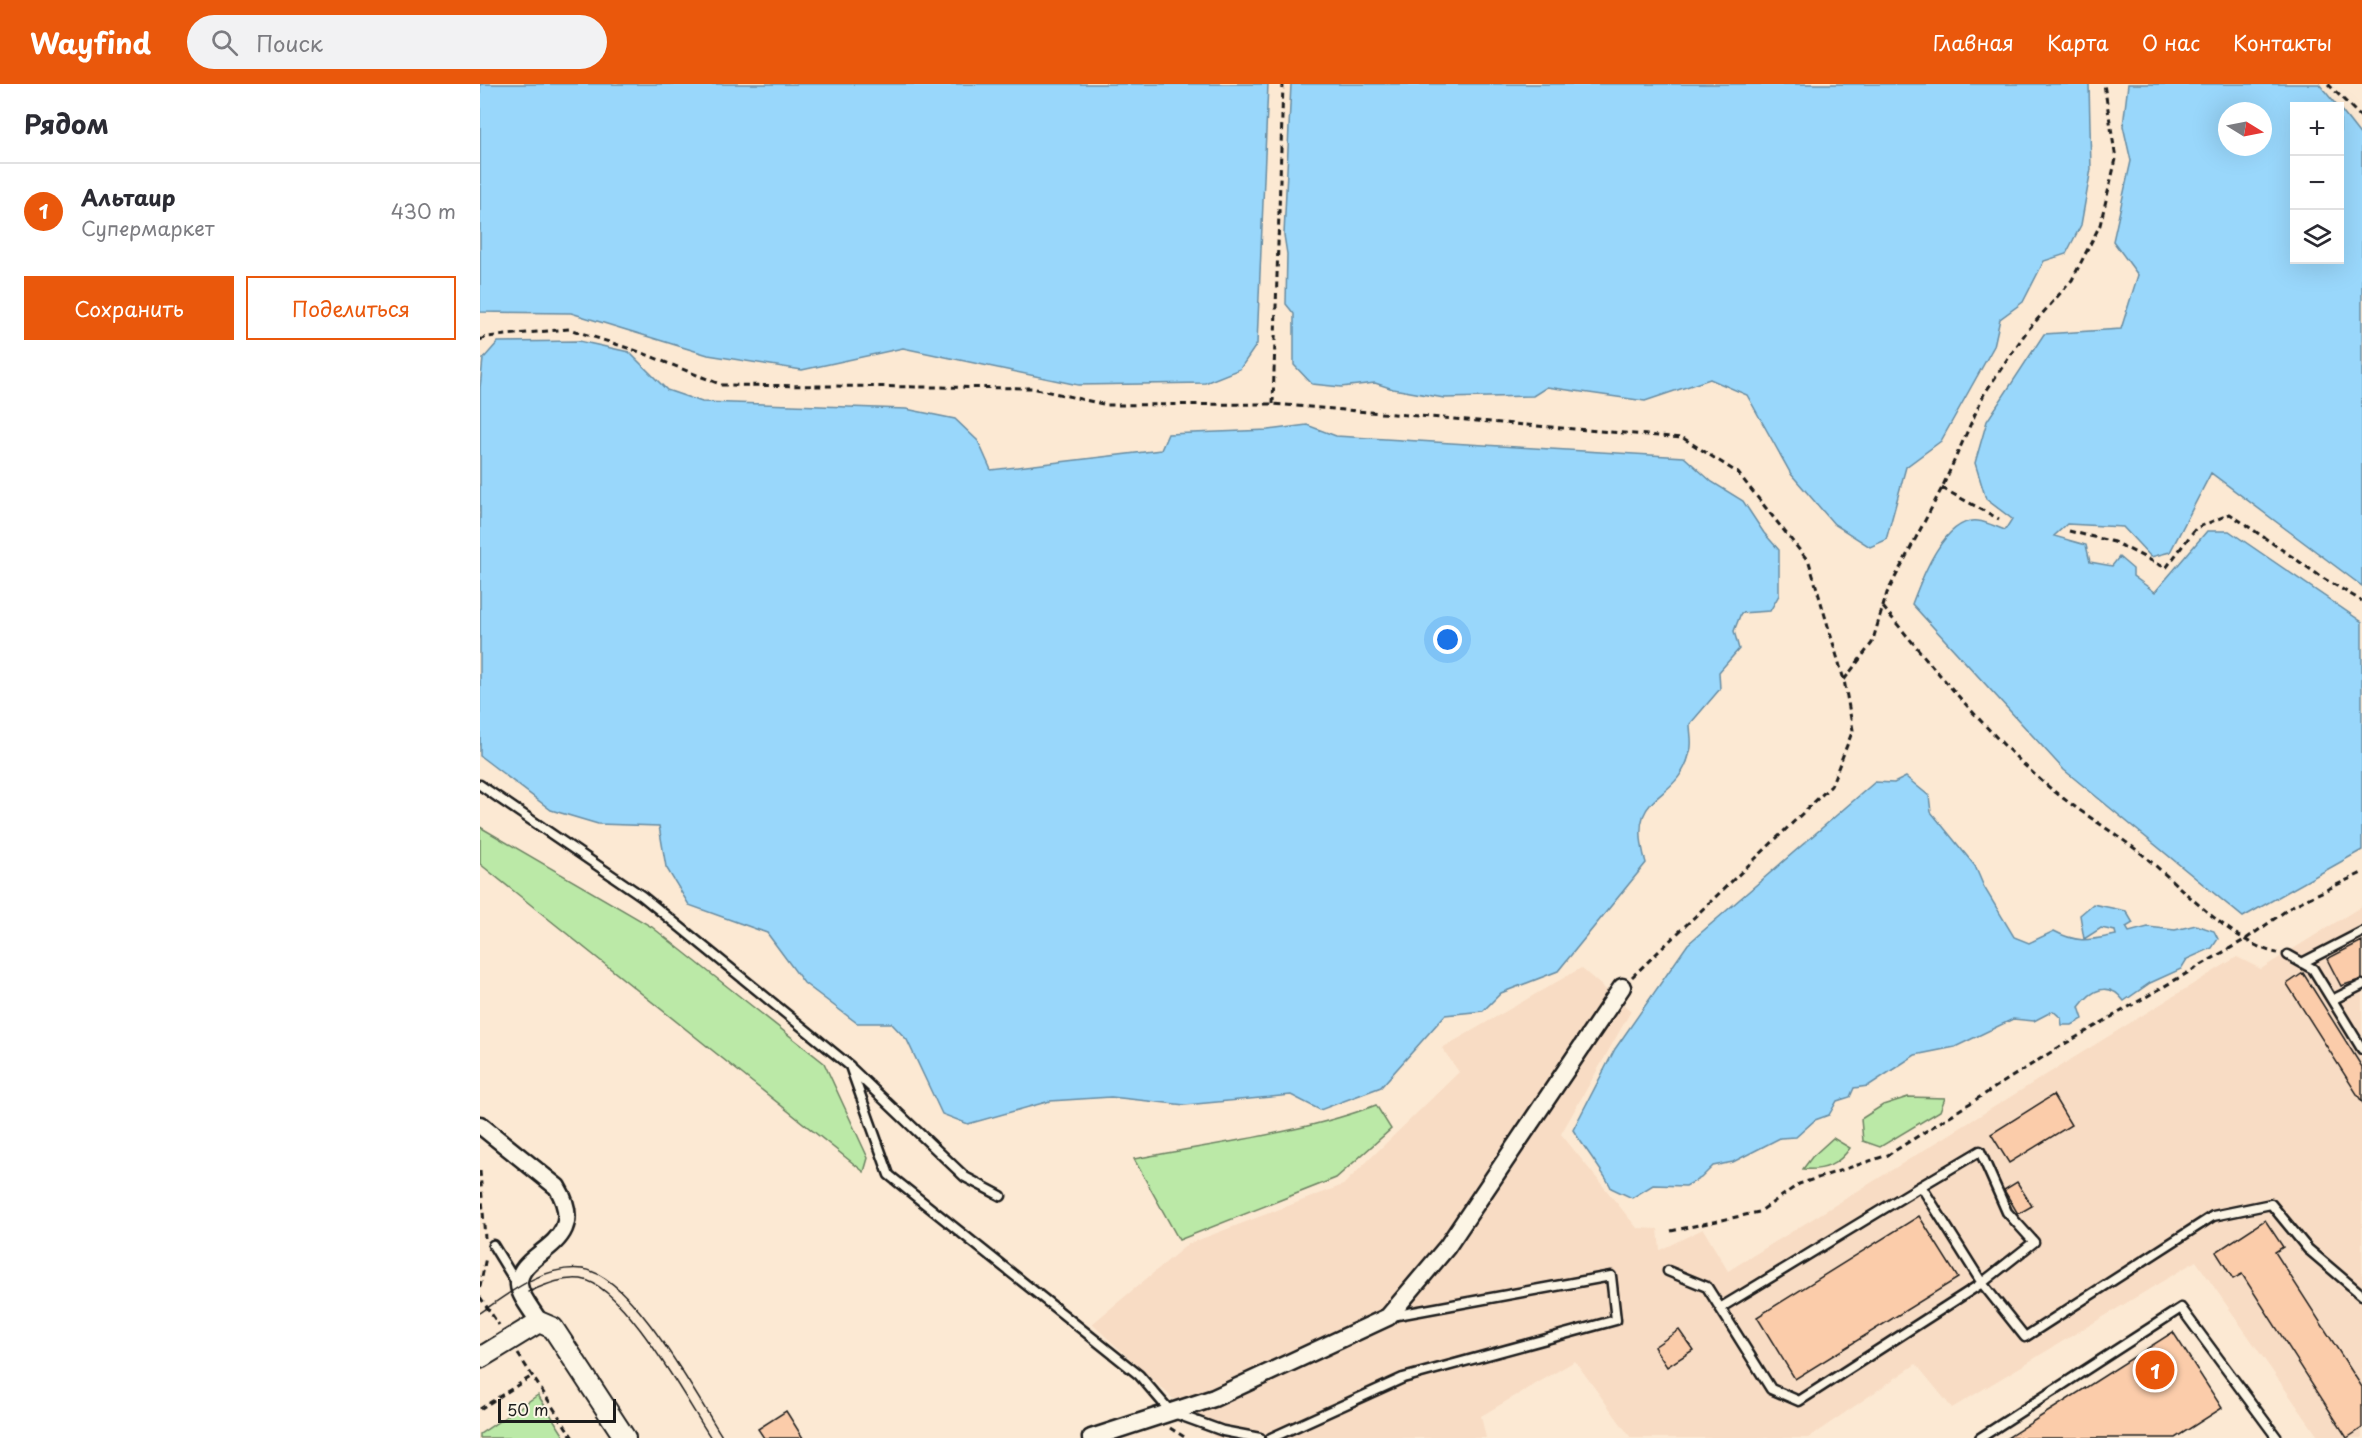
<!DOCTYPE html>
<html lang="ru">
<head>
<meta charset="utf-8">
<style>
	body { margin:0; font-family:"Playpen Sans",sans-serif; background:#f2f2f3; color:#2b2b33 }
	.controls { position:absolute; right:18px; top:18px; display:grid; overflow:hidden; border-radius:0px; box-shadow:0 6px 24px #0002 }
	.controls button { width:54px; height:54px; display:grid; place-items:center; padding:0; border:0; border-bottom:2px solid #e1e1e2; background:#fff; color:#2b2b33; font:30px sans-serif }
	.compass { position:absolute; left:1738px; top:18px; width:54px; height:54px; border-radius:50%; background:#fff; box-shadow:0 6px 24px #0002; rotate:100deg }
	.scale { position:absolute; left:18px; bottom:15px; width:118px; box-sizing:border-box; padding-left:6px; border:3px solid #1c1c1c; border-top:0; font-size:16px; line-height:21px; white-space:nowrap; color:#1c1c1c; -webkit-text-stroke:4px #fcf5e5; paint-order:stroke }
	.you { position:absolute; left:968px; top:556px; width:21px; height:21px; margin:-15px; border:4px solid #fff; border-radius:50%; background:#1a73e8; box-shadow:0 0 0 9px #1a73e833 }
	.badge { display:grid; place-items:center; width:39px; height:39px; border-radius:50%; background:#ea580c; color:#fff; font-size:20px; font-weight:700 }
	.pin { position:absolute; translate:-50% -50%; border:3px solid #fff; box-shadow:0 2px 6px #0006 }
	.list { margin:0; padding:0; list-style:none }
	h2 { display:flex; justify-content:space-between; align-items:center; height:78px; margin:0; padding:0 24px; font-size:26px }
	h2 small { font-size:20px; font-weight:400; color:#7c7c81 }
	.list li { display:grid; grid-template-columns:39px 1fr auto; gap:18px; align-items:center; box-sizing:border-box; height:96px; padding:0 24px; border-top:2px solid #e1e1e2 }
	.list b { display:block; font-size:22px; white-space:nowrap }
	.list p { margin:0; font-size:20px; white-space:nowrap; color:#7c7c81 }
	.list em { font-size:20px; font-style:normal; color:#7c7c81 }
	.actions { display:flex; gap:12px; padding:18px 24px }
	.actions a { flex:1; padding:14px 0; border:2px solid #ea580c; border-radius:0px; text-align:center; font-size:21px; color:#ea580c }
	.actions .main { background:#ea580c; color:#fff }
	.icon { flex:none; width:33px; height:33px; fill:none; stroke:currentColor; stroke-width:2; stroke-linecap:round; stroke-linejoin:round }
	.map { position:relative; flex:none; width:1882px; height:1354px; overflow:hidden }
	header { display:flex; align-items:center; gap:36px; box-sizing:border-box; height:84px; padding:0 30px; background:#ea580c; color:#fff }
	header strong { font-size:28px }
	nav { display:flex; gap:33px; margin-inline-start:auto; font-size:21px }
	.search { width:420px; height:54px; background:#f2f2f3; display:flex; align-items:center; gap:15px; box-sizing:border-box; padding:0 21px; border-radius:33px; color:#7c7c81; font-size:22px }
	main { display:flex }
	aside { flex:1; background:#fff }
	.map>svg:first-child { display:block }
</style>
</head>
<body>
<header>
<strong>Wayfind</strong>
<div class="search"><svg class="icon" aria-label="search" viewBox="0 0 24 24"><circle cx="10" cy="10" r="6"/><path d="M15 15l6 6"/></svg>Поиск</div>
<nav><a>Главная</a><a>Карта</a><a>О нас</a><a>Контакты</a></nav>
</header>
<main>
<aside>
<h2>Рядом<small></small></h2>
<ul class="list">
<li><span class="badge">1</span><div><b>Альтаир</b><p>Супермаркет</p></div><em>430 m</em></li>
</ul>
<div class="actions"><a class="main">Сохранить</a><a>Поделиться</a></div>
</aside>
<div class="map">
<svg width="1882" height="1354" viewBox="0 0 1882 1354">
	<rect width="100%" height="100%" fill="#fce9d3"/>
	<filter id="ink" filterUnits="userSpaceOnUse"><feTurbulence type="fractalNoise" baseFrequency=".0167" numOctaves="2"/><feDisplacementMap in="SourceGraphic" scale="12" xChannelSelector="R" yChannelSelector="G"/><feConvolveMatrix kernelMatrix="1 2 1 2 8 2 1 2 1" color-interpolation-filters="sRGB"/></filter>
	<g filter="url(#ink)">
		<path fill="#f8dcc4" d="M1882 822V1354H1839L1716 1177 1472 1324 1436 1280 1328 1354H1151L1095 1277 1001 1332 1006 1354H736L612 1240 708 1160 863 1101 979 988 962 964 1101 884 1151 927 1081 1050 1157 1144 1178 1145 1180 1166 1223 1145 1248 1187 1757 873 1781 885Z"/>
		<path fill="#bbe9a7" stroke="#6c8262" stroke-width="1.5" d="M0 743 172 843 344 979 388 1074 384 1088 0 780Z
			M1428 1013 1465 1014 1460 1027 1400 1063 1383 1057 1381 1035 1403 1021Z
			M896 1021 911 1045 856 1094 699 1156 654 1075C730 1060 825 1049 896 1021Z
			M1353 1054 1370 1064C1358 1081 1344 1087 1323 1085L1332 1073Z
			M58 1311 84 1352 80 1354H0V1350Z"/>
		<path fill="#99d7fb" stroke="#678ca2" stroke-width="1.5" fill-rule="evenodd" d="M0 0H788L777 260 760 285 725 299 598 301 423 264 322 286 228 271 91 229 0 228Z
			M811 0H1609L1611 85 1601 141 1586 170 1564 177 1543 218 1520 235 1514 262 1461 357 1426 383 1406 456 1390 463 1354 440 1311 390 1267 311 1230 295 1165 317 1067 303 1053 312 964 314 913 305 895 299 861 303 832 300 814 281V230L806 220 807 170 804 151Z
			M1648 0H1839L1857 22H1814V176H1860V25L1882 53V502L1731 389 1690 468 1671 473 1643 443 1587 440 1574 452 1606 461 1610 478 1632 482 1639 473 1653 485V492L1675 508 1727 447H1749L1882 538V766L1763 833 1584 686 1432 520C1441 496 1464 433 1498 437 1507 438 1516 443 1525 446L1532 435 1506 415 1495 379 1507 337 1564 250 1641 245 1658 191 1633 157 1651 77 1643 42ZM1747 27H1783V63H1747Z
			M99 257 149 268 187 306 222 318 426 325 475 335 498 357 511 386 681 366 688 350 788 346 827 341 856 352 1204 373 1232 398 1263 417 1284 449 1299 466V511L1290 527 1261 529 1254 547 1259 565 1239 588 1240 605 1210 640C1210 649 1213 660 1210 668 1197 723 1144 703 1166 779L1078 887 1021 909 1003 927 965 931 901 1003 840 1026 811 1011 705 1021 631 1013 570 1017 488 1040 462 1030 427 956 411 939H377L324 899 287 849 209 821 186 783 179 742 118 740 71 726 0 672V304L3 275 18 258Z
			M1426 693 1449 712 1451 728 1495 782 1504 803 1534 853 1549 859 1574 847C1598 860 1610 856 1636 851L1635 847 1621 844 1604 855 1600 831 1613 820 1646 827 1653 839 1646 843 1649 848 1668 843 1695 846 1716 841 1734 847 1738 855 1732 864 1707 875 1701 885 1670 899 1644 917C1629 897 1612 905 1599 923L1603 935 1592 941H1582L1581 934 1573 927 1554 937 1533 935 1475 963 1435 971 1388 1002 1374 1004 1370 1013 1357 1017 1349 1031 1335 1036 1316 1053 1300 1054 1253 1078 1233 1082 1221 1094 1206 1102 1173 1101 1152 1114 1131 1104C1131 1099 1099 1056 1093 1046L1135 965 1208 860 1395 698 1414 699Z"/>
		<path fill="#fbccaa" stroke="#1c1c1c" stroke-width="1.5" d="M1882 857V895L1861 902 1847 875Z
			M1823 889 1882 983V1018L1807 900Z
			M1573 1011 1591 1041 1529 1079 1511 1050Z
			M1537 1098 1552 1122 1538 1130 1524 1106Z
			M1439 1132 1478 1194 1315 1295 1277 1233Z
			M1785 1136 1803 1163 1795 1168 1882 1303V1344L1867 1354 1762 1190 1753 1195 1736 1168Z
			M1199 1246 1213 1266 1187 1283 1174 1263Z
			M1693 1248 1742 1324 1695 1354H1527Z
			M306 1327 323 1354H284L278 1345Z"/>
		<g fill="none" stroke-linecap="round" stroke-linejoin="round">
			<defs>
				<path id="service" d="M0 701 162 812 370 982 409 1091 659 1291 691 1328 743 1347 780 1354
					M1808 871 1833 885 1882 965
					M1822 879 1882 848
					M1852 916 1882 901
					M372 985 485 1093 521 1112
					M13 1161 37 1200
					M1188 1187 1227 1203 1291 1305 1319 1317 1502 1199 1545 1253 1733 1132 1791 1120 1828 1165 1882 1211
					M1240 1224 1441 1102 1502 1199 1554 1158 1527 1128 1500 1067 1441 1102
					M791 1354 923 1294 1136 1236 1131 1192 912 1232
					M1500 1354 1701 1224 1797 1354"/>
				<path id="minor" d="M0 1041 77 1103C113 1163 36 1166 39 1201 40 1213 53 1227 59 1238
					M611 1354 734 1314 908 1233 967 1163 1142 903"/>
				<path id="tertiary" d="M0 1274 59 1238 73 1244 145 1354"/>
			</defs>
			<use href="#service" stroke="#1c1c1c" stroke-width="13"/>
			<use href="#minor" stroke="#1c1c1c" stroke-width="21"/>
			<use href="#tertiary" stroke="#1c1c1c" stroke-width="24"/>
			<path stroke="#1c1c1c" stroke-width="3" stroke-dasharray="6 4.5" stroke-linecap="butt" d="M1848 0 1882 34
				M0 256 6 253 89 245 160 268 242 301 552 304 627 321 793 320 1203 354 1258 389 1329 478 1364 596 1373 646 1351 702 1152 893
				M793 320 803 0
				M1462 404 1519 435
				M1589 447 1634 458 1686 484 1716 444 1750 430 1843 494 1882 517
				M1403 523C1452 582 1505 647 1563 698 1596 727 1636 748 1669 776 1703 805 1754 860 1797 869
				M1364 596 1392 559 1407 509 1462 404 1504 310 1547 247 1592 196 1620 141 1636 75 1624 0
				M0 1087 5 1154
				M1191 1147 1279 1128 1319 1100 1408 1071 1576 965 1766 855 1814 821 1882 789
				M0 1203 6 1173
				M0 1213 19 1241
				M38 1270 93 1354
				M0 1325 52 1292
				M690 1344 706 1354"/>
			<use href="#service" stroke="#fcf5e5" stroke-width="8"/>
			<use href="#minor" stroke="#fcf5e5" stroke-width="16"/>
			<use href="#tertiary" stroke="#fcf5e5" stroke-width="20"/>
			<path stroke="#1c1c1c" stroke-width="1.5" d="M48 1208C65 1201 82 1193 101 1195 144 1201 207 1318 231 1354
				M0 1229C29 1209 65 1180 103 1185 153 1192 216 1312 243 1354"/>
		</g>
	</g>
</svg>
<div class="controls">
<button>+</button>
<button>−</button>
<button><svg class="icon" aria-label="layers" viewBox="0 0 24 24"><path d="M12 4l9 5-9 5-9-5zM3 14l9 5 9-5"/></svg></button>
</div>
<svg class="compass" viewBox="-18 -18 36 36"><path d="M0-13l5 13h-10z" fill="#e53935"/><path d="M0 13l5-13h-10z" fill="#7c7c81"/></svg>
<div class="scale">50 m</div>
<div class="you"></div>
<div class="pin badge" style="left:1675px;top:1286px">1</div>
</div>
</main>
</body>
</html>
